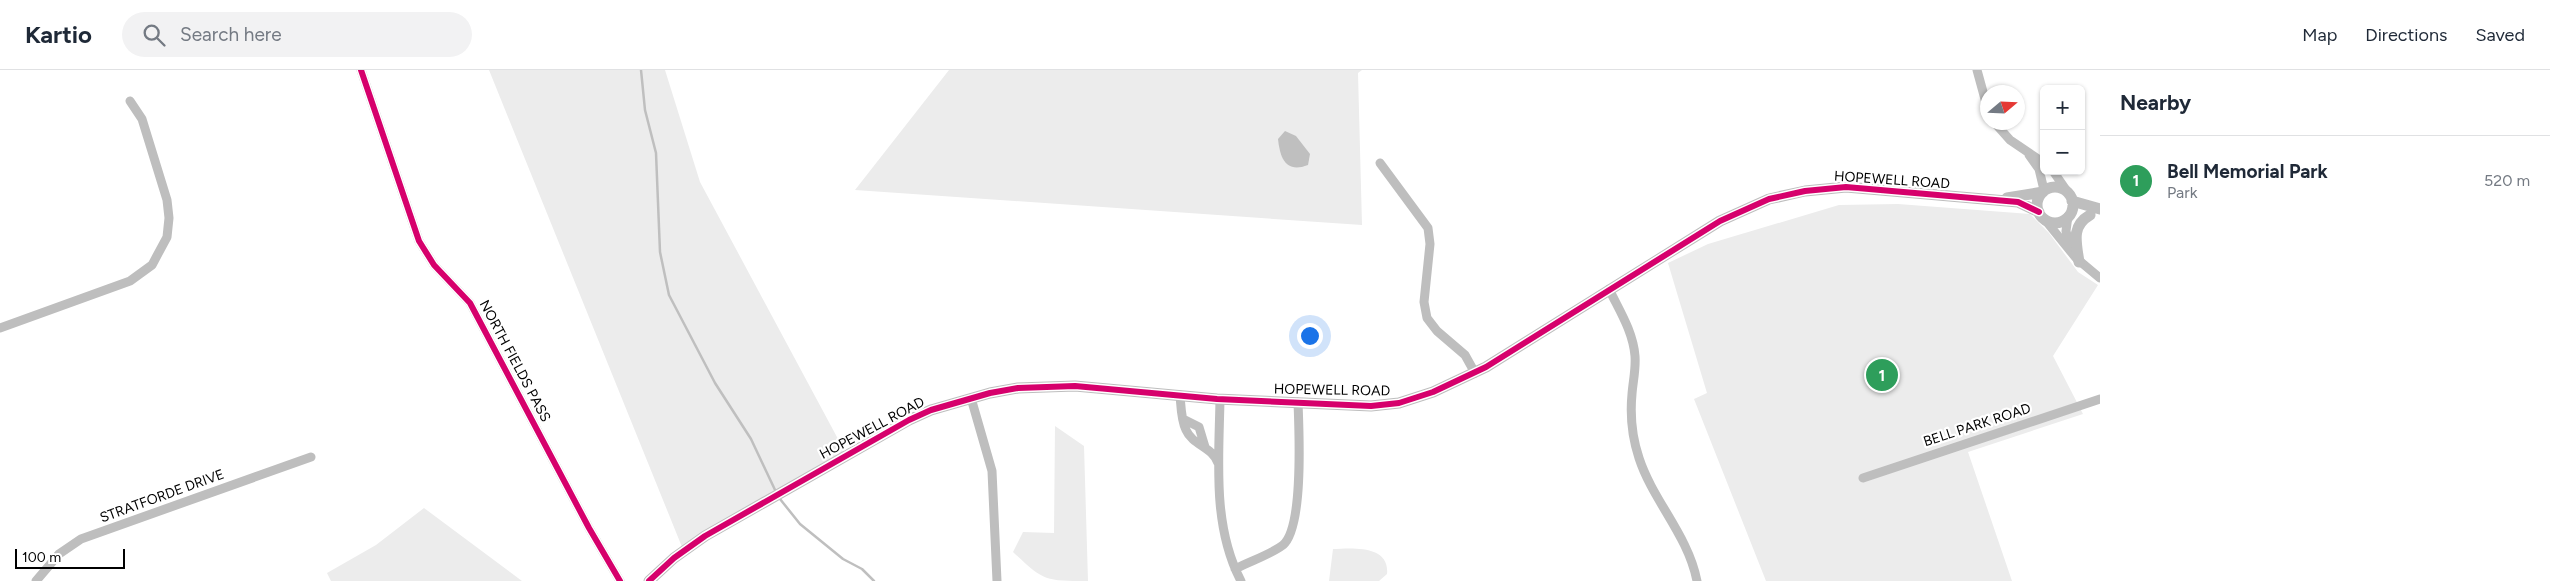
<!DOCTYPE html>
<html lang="en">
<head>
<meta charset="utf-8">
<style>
	body { margin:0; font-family:Figtree,sans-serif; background:#f2f2f3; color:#1f2937 }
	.controls { position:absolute; right:15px; top:15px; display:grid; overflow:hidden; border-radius:8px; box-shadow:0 1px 4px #0004 }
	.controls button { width:45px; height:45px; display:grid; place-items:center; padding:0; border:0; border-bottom:1px solid #e0e1e3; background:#fff; color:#1f2937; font:25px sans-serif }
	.compass { position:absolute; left:1980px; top:15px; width:45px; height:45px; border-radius:50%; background:#fff; box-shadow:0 1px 4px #0004; rotate:71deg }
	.scale { position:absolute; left:15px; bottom:12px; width:110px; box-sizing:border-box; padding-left:5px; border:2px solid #000; border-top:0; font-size:14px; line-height:18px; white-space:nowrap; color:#000; -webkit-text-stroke:4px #fff; paint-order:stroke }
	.you { position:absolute; left:1309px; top:265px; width:18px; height:18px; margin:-12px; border:4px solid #fff; border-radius:50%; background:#1a73e8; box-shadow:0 0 0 8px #1a73e833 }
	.badge { display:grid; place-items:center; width:32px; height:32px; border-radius:50%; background:#b45309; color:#fff; font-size:16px; font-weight:700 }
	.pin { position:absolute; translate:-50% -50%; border:2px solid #fff; box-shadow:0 1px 5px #0006 }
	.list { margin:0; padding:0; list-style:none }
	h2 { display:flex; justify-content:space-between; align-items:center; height:65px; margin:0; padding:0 20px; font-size:21px }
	h2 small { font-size:16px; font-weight:400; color:#747a83 }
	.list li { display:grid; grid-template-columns:32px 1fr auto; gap:15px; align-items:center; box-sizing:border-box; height:90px; padding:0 20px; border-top:1px solid #e0e1e3 }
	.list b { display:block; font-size:19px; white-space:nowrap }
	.list p { margin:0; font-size:16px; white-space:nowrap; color:#747a83 }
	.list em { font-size:16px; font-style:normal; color:#747a83 }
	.icon { flex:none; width:28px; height:28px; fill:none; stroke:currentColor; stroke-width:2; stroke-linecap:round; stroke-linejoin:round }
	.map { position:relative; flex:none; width:2100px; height:511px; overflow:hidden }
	header { display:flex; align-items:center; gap:30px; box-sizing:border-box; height:70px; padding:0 25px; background:#fff; border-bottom:1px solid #e0e1e3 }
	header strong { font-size:24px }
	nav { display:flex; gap:28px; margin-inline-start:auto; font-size:18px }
	.search { width:350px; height:45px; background:#f2f2f3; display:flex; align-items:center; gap:12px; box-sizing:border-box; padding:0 18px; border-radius:28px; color:#747a83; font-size:19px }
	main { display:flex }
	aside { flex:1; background:#fff }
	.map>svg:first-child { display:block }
</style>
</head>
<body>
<header>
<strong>Kartio</strong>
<div class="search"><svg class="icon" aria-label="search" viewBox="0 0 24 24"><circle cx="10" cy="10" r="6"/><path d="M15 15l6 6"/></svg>Search here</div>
<nav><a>Map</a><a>Directions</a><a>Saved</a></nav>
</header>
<main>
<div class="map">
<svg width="2100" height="511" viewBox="0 0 2100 511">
	<rect width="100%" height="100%" fill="#fff"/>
	<path fill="#ececec" d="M489 0H665L700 112 845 382 682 477Z
		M949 0H1362L1358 3 1362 155 855 120Z
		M1898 134 2030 144 2049 163 2078 202 2098 215 2053 286 2083 344 1968 382 2012 511H1766L1694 329 1707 323 1668 193 1708 174 1839 135Z
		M1055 356 1084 376 1088 511C1044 511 1044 511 1013 482L1023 462 1054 463Z
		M424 438 522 511H331L327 503 376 475Z
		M1333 479C1353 478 1390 475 1387 504L1379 511H1329Z"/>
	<path fill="#bfbfbf" d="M1285 61 1296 66 1310 84 1308 95C1285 104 1280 87 1278 69Z"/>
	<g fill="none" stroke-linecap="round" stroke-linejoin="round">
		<path stroke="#bfbfbf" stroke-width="2.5" d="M641 0 645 40 656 83 660 182 669 225 715 313 751 369 776 422
			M780 429 800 454 843 489 862 499 874 511"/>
		<path stroke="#bebebe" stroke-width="9" d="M361 0 419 171 434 195 470 233 589 458 620 511
			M1977 0 1988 40
			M1994 52 2010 70 2044 93
			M2029 85 2039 99 2044 120
			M1380 93 1428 158 1430 174 1424 232 1427 248 1437 261 1465 285 1475 303
			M2053 101 2071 127
			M2068 146 2066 161 2070 178
			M2046 151 2076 188 2100 208
			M1609 219C1619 240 1633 261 1635 286 1636 299 1633 311 1632 324 1630 345 1632 367 1639 388 1653 431 1688 465 1697 511
			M0 258 130 211 152 195 167 167 169 148 167 130 142 49 130 31
			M1180 325C1181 336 1181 350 1186 360 1193 376 1212 376 1218 393
			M971 328 992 401 997 511
			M1220 329C1219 389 1212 456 1241 511
			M1183 349 1199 357 1205 377
			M1863 408 2100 329
			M1235 499C1250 491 1270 485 1283 475 1304 457 1299 360 1298 332
			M36 511 59 484 81 469 311 387"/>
		<path stroke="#bebebe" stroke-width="11" d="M2037 135a18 18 0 1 1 36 0a18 18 0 1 1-36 0Z
			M2007 128 2043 122
			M2072 131 2100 139
			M2079 192C2076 172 2071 156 2090 145
			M649 511 674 488 705 466 909 350 931 340 990 323 1018 318 1075 316 1217 329 1371 336 1399 333 1433 322 1486 297 1720 151 1769 129 1805 121 1846 117 2018 132 2039 142"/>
		<defs>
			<path id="cycleway" d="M361 0 419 171 434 195 470 233 589 458 620 511
				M649 511 674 488 705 466 909 350 931 340 990 323 1018 318 1075 316 1217 329 1371 336 1399 333 1433 322 1486 297 1720 151 1769 129 1805 121 1846 117 2018 132 2039 142"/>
		</defs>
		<use href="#cycleway" stroke="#fff" stroke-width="9"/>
		<use href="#cycleway" stroke="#d6006c" stroke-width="6"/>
	</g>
	<g text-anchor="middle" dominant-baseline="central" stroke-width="4.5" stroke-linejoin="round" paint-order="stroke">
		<g font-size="14" fill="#000" stroke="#fff">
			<text transform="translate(1892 110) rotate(4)">HOPEWELL ROAD</text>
			<text transform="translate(515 291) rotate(62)">NORTH FIELDS PASS</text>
			<text transform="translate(1332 320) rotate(1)">HOPEWELL ROAD</text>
			<text transform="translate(1977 355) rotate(-18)">BELL PARK ROAD</text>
			<text transform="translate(872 358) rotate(-28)">HOPEWELL ROAD</text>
			<text transform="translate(162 426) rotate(-20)">STRATFORDE DRIVE</text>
		</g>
	</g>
</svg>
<div class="controls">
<button>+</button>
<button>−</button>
</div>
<svg class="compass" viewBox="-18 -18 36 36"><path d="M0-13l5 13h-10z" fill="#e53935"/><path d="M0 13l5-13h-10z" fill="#747a83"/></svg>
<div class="scale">100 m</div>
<div class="you"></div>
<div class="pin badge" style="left:1882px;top:305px;background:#2e9e5b">1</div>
</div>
<aside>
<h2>Nearby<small></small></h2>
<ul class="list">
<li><span class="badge" style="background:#2e9e5b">1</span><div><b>Bell Memorial Park</b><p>Park</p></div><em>520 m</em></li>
</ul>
</aside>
</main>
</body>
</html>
